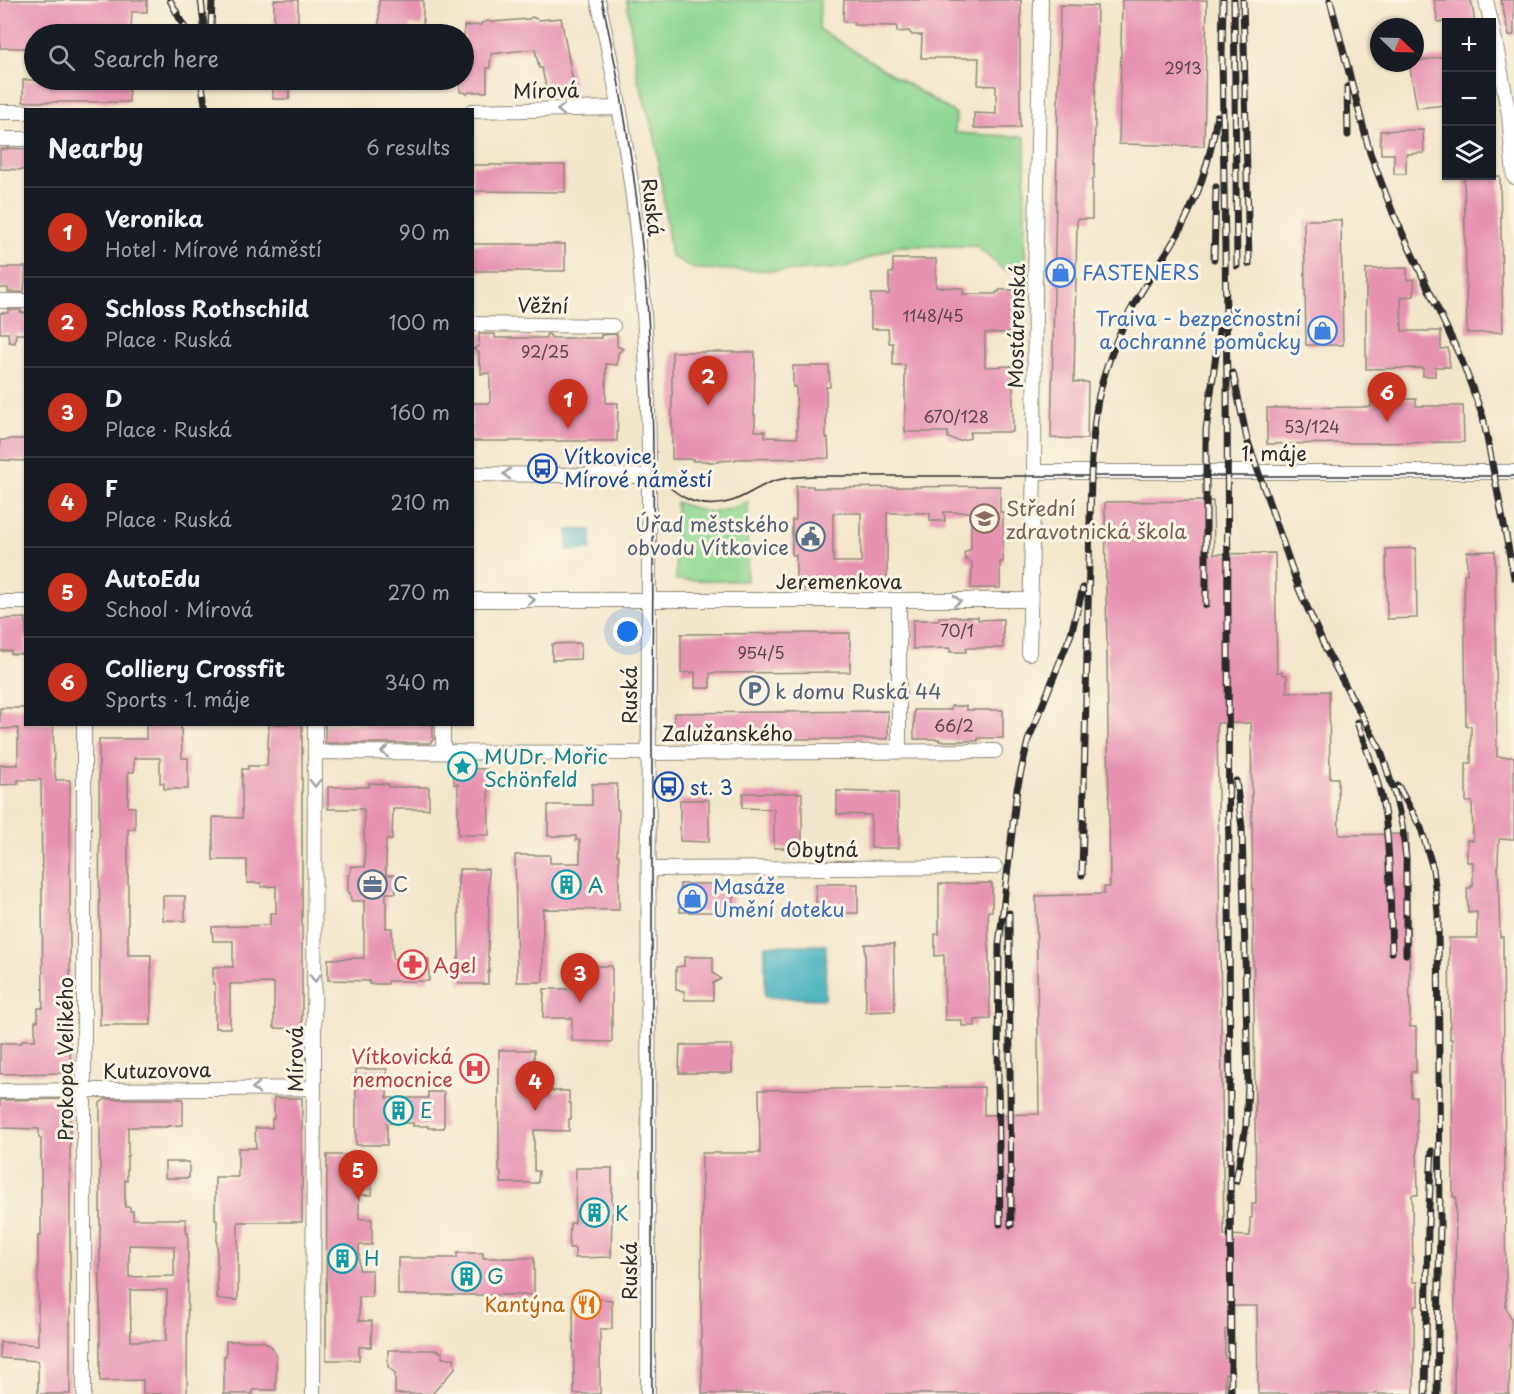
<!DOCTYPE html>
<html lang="en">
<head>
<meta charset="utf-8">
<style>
	body { margin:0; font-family:"Playpen Sans",sans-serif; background:#242831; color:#f1f3f6 }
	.controls { position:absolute; right:18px; top:18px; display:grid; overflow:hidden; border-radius:0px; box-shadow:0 2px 4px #0004 }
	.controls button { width:54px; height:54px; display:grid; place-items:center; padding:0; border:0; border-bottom:2px solid #363941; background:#171b24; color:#f1f3f6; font:30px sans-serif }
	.compass { position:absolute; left:1370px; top:18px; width:54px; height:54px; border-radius:50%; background:#171b24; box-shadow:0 2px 4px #0004; rotate:113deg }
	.you { position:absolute; left:628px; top:632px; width:21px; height:21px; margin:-15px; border:4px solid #fff; border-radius:50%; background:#1a73e8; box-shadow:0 0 0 9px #1a73e833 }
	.badge { display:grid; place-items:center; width:39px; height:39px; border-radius:50%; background:#c8321e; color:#fff; font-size:20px; font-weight:700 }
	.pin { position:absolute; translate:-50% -50px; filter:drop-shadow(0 2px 3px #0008) }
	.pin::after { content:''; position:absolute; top:32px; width:21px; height:18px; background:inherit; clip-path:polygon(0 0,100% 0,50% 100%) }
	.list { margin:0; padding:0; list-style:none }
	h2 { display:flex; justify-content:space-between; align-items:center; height:78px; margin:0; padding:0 24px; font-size:26px }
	h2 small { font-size:20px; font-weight:400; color:#9ea1a6 }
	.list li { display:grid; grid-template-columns:39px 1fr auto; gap:18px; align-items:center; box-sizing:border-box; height:90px; padding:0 24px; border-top:2px solid #363941 }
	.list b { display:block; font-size:22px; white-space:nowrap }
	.list p { margin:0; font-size:20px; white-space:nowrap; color:#9ea1a6 }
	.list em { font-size:20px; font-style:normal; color:#9ea1a6 }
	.icon { flex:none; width:33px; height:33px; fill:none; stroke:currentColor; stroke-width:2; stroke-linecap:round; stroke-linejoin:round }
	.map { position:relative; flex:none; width:1514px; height:1394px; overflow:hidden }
	.search { position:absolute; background:#171b24; box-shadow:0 2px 4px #0004; left:24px; top:24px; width:450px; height:66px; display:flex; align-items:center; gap:15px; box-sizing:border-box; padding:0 21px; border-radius:33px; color:#9ea1a6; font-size:22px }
	.panel { position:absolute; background:#171b24; box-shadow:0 2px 4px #0004; left:24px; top:108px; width:450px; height:618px; border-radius:0px }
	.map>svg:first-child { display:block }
</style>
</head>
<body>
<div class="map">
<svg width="1514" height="1394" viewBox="0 0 1514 1394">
	<rect width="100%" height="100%" fill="#fcf5e5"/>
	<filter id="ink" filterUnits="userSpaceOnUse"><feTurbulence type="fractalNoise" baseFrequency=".0167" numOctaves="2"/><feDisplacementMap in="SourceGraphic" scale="12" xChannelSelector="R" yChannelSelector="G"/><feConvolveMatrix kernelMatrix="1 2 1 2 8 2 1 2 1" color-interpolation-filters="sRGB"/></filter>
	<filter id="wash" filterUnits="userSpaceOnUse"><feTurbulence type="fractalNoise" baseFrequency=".008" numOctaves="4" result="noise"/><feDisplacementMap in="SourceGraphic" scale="24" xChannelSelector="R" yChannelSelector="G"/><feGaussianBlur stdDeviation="1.35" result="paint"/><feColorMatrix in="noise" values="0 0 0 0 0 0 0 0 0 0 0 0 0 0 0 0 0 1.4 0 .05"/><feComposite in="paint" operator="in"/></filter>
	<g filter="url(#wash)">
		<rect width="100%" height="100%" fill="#f2e6ca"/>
		<path fill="#8ed792" stroke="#5c815e" stroke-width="1.5" d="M627 0H820L819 29 956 114 955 133 1025 137V271L1004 270 976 246H898L844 268 795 271 694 269 671 256 655 137 638 79Z
			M676 502C709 514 714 516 748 502L747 581 676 580Z"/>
		<path fill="#42b1bd" stroke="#366e74" stroke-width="1.5" d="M568 530H591V550H567Z
			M765 945H826L825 999 765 997Z"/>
		<g id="blocks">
			<path fill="#e691b0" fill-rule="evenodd" d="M0 0H147V12H132L131 29H125V34H34V48H0Z
				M274 0H298V34H274Z
				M379 0H423V26L410 25V34H379Z
				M844 0H1021V28H1020V128H974V113L996 114V86L978 85 979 58H921L922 35H912L909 31 897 32V26L854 25V22H843Z
				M1122 0H1207L1204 146 1119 144Z
				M1434 0H1471L1475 22H1438Z
				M1501 0H1514V35L1509 36Z
				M1060 5 1097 6 1094 179H1092V219H1077L1074 382H1088L1087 439 1051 438Z
				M532 17 539 20 561 18 574 87 570 88 568 90 565 89 547 92 542 68H539V67L535 49 491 54 490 68H487V92H469L467 94 464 92H460V80H464V26L481 25V23L488 21 491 22 529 19Z
				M1446 56V105L1417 108 1409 63H1415V62Z
				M23 80H129V102H23Z
				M273 80H289V99H273Z
				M1402 130H1423L1424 153 1406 154V174H1394V154H1381L1380 131Z
				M7 148 26 149V169L24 170 0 169V149H7Z
				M472 165H565V192L472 191Z
				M1464 176H1500L1503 332 1467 333Z
				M1304 220H1341L1343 345H1306Z
				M472 244H565V271H472Z
				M893 259H936V287L963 288V294H996V292H999V290H1014V333H985V367L1013 366V432H970V438L959 441 948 438V432H905V365H893V343H889L888 329H871V294H889V273H893Z
				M8 267H26L24 292H8V288H0V268H8Z
				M1407 268V280L1414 279V296L1401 297 1402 331H1441V349L1448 348 1450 367H1435V376H1423V368L1366 369V269Z
				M8 310H21L20 312 26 313V334H16L15 343 9 342 8 333H0V313H8Z
				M479 334H495V338H545L547 334H549L552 338H601V335L617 334V346L623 349 618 353 617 365 606 364V403H618L617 441H472V403H490V373L481 374V365H479V353L473 349 479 346Z
				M672 352H755L754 415H755V431H765V437L797 438 796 387H793V366H829L830 387H826V438H828L829 458 736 459 735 460 720 461 719 462H709V461H693V459H672Z
				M1416 399V406H1463L1464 442 1267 444V408L1371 407V400Z
				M9 439H26V461L0 460V440H9Z
				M796 486H813V488L1000 486V512H1003V562H1000V588H971L972 563 965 559 964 553 971 549V512H944L945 521H930V513H887V588L796 589V555H792V520H796ZM833 513H861V562H833Z
				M1213 501 1214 554 1275 553 1277 672H1282L1283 675H1287V692L1329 691 1330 778H1338L1339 835 1408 834 1410 1027H1416V1072H1411V1097H1416L1418 1195H1412L1413 1282H1418V1306H1414V1394H1258L1257 1306H1231V1329L1225 1330V1358H1230V1374H1225L1226 1394H702V1346H701L702 1153H760L759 1090 984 1087V1115L1039 1114 1036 896 1104 894V887H1110L1105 502ZM1217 723H1251L1256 1204H1252V1218H1250V1236L1224 1235Z
				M1416 548 1417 618 1387 619 1386 549Z
				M1495 551 1497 757H1514V839H1499L1498 862 1500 937H1503L1506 1308 1511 1318 1509 1394H1454L1456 1197H1453L1452 1039H1450L1449 938H1477V912L1468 913 1467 888H1471V886H1473V862H1467V840L1473 841 1472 802H1466V763H1471V726H1466L1464 574H1467V552Z
				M939 617H978V620L1003 619V648H966V652H950V648L913 649V620H939Z
				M26 618 25 654H11V651H0V619Z
				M850 633V672L710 673V688H695V672L681 673V634Z
				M581 643 580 659 552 660V644Z
				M951 706H966V710H1003V738H978V741H939V739H914V710H951Z
				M0 708H26V724H53L54 767 56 780H70V1069L66 1073 0 1074V1043H22V1040H35V1021H38V1008H43L41 780H18V784L0 785V765H18V728L0 729Z
				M888 711V739H772V742H674V713Z
				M146 724H181L182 758H188V789H164V783H160V758H134V772H128V807H135V829H128V955H151V1025H100L99 739H146Z
				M269 724H302V1029L274 1028V983L230 984V1028H215V984H213V967H233V941H213L212 927 270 925V913H276V886L261 887V883H247V860H213V817L242 818V769H248V766H267Z
				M325 724H433V740L430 743H325Z
				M454 769H488L489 835H458V784H454Z
				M369 783 388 784V787H429V809H393L392 840H386V875H395L396 893H386V928H392L393 959H429V981H388V984H369V981L328 980V959L364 958V901H351L350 893H348V875H350L351 866 365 867 364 809H328V787H369Z
				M592 784H617V809L619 810 617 855H619V910L543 909V982H517L515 855H550V863H580V840H576V836H548V805H592Z
				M837 791 898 793 899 848H871V815L837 814Z
				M743 793H802V848H774V809L742 808Z
				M680 800H709V842L680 841Z
				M459 869H488L489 892 488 958H489V972H488V984H459L458 958H459L458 876H459Z
				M992 883V911H988L990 1019 975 1020V1026H962V1020H945L944 955 935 956V934H939V884Z
				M680 884H733V912H680Z
				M816 884H858V913H816Z
				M163 896H185V921L163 920Z
				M865 944H894L895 1011 866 1012Z
				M684 957H713V973L721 979 713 983V1000H685L684 991 676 990V967L684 966Z
				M576 966H612V1042L572 1041V1018H543L544 989H576Z
				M680 1045H732V1073H679Z
				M499 1050H534V1091H569V1103H571V1119H569V1131L534 1130V1171H539L538 1183H501V1172L499 1171Z
				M356 1069H387V1098H428V1092H444V1128H428V1126H413V1123H387V1145H356Z
				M274 1098H302V1222H238V1300L217 1299V1220H215V1177H238V1148H256L255 1128H272V1119H274Z
				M65 1099 70 1105V1394H38V1361L0 1358V1342L38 1345V1236H41V1138H39V1129L0 1128V1100Z
				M105 1099H183V1125L167 1126V1127H128V1156H127V1180H125V1207H130V1211H133V1219H186V1233H188L187 1394H143V1380L100 1381V1103ZM129 1245 174 1246V1276L129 1277ZM130 1290H167L166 1341H131Z
				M327 1155H359V1168H372V1195H359V1219H372V1245H359V1270H372V1297H359V1321H372L371 1347H359V1360H326Z
				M165 1162H189V1178H165Z
				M576 1168H612V1202L614 1205V1212L612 1214 611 1257 575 1258V1248H569L570 1223H575Z
				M457 1253H483V1258H534V1295H398V1258H457Z
				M600 1299 612 1300V1329H600V1394H574L573 1300Z
				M226 1341H263L272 1347 276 1356V1390H253V1394H224V1356H226Z
				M388 1350H439V1352H442V1358H454L455 1368 432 1394H395V1373L388 1367Z"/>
		</g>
	</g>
	<g filter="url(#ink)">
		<use href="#blocks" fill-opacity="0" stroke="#8e887a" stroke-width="1.5"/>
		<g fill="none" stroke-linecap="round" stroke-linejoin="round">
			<defs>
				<path id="street" d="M598 0C617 86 632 174 640 261 646 325 648 389 649 453L648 1394
					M1486 0 1491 22
					M1492 25 1509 115 1514 177
					M472 111 619 108
					M0 112H26
					M0 139H26
					M0 301H26
					M472 324 613 326
					M1034 472H1514
					M472 474 649 476
					M472 600H1029
					M899 601V752
					M0 602H26
					M1029 653 1034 469 1035 283 1041 0
					M443 724V752
					M315 752 649 753 995 751
					M649 869 995 867
					M0 1091 314 1088
					M84 1394V724
					M313 1394 315 724"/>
			</defs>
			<use href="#street" stroke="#8e887a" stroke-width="16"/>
			<use href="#street" stroke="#fff" stroke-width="14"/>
			<path stroke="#2b2b2b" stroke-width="1.5" d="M602 0C627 114 644 231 650 347 656 469 652 591 652 713 652 940 652 1167 652 1394
				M654 466C669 495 699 512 732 501 747 496 759 486 774 481 787 477 799 477 812 476H1514"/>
			<defs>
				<path id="rail" d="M170 0 188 34
					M201 0 205 34
					M1223 0 1222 54 1227 381 1231 1394
					M1234 0 1237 266
					M1243 0 1249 264
					M1330 0 1370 153 1393 213 1462 361 1483 417 1514 577
					M211 29 212 0
					M201 80 206 110
					M1347 87 1348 135
					M1214 259 1216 187
					M1233 373 1247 439 1299 589 1326 650 1381 751 1395 795 1402 825 1406 858V954
					M1206 605V430L1220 324
					M1357 722C1368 753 1380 783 1385 816 1391 861 1390 907 1392 952
					M1398 786 1421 828 1433 869 1438 912 1440 1225 1437 1394
					M1082 875 1091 476C1092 455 1093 434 1096 412 1100 382 1111 353 1123 326 1138 292 1161 264 1179 232 1199 196 1211 156 1217 116
					M1009 913 1011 1225
					M1236 1181 1246 1126 1248 1083 1242 827 1236 781
					M1000 1224 998 1077 999 945 1017 789 1028 741 1071 634 1083 588
					M1425 1394 1428 1225 1432 1151"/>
			</defs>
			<use href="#rail" stroke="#2b2b2b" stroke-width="7"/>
			<use href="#rail" stroke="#fcf5e5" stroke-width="4.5" stroke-dasharray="14" stroke-linecap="butt"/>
		</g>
		<defs><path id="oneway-chevron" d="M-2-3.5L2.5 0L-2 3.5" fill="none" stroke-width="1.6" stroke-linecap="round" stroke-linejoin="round" transform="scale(1.5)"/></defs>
		<g stroke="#a0a0a0">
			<use href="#oneway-chevron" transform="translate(561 110) rotate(179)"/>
			<use href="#oneway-chevron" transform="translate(507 474) rotate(-179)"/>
			<use href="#oneway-chevron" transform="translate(531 600)"/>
			<use href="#oneway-chevron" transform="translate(957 601)"/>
			<use href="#oneway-chevron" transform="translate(385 752) rotate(-180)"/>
			<use href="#oneway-chevron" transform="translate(315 783) rotate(90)"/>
			<use href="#oneway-chevron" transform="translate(315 978) rotate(90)"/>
			<use href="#oneway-chevron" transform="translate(256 1088) rotate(-180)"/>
		</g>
	</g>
	<defs>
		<symbol id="shop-ring" viewBox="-11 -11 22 22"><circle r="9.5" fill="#fcf5e5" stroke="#3f7fe0" stroke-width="1.5"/><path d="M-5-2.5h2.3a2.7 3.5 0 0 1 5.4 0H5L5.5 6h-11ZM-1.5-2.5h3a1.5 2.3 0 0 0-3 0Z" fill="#3f7fe0"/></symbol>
		<symbol id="bus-ring" viewBox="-11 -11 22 22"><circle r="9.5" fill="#fcf5e5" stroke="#1a4fb4" stroke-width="1.5"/><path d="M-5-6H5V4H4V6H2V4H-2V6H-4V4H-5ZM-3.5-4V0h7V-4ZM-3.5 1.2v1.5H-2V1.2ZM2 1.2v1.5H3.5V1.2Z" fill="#1a4fb4"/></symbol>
		<symbol id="university-ring" viewBox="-11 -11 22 22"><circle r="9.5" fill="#fcf5e5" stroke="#8d6e63" stroke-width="1.5"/><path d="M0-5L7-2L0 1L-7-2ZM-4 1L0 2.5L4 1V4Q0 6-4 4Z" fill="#8d6e63"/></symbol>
		<symbol id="civic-ring" viewBox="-11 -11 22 22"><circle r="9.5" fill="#fcf5e5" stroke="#5c6f8a" stroke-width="1.5"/><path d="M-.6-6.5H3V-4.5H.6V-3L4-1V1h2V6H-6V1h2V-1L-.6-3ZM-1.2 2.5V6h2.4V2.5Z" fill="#5c6f8a"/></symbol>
		<symbol id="parking-ring" viewBox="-11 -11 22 22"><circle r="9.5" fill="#fcf5e5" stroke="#5c6f8a" stroke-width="1.5"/><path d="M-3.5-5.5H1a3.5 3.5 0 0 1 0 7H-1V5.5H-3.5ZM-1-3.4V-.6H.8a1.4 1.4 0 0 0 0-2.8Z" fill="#5c6f8a"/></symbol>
		<symbol id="sight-ring" viewBox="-11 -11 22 22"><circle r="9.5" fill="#fcf5e5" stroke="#0f9aa8" stroke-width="1.5"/><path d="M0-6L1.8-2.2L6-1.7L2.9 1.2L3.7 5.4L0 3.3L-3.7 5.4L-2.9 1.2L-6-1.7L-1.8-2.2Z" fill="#0f9aa8"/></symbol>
		<symbol id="office-ring" viewBox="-11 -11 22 22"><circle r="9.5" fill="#fcf5e5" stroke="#5c6f8a" stroke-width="1.5"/><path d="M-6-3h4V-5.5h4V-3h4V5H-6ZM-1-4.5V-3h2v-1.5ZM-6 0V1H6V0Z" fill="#5c6f8a"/></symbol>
		<symbol id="building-ring" viewBox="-11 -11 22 22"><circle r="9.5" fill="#fcf5e5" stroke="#0f9aa8" stroke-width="1.5"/><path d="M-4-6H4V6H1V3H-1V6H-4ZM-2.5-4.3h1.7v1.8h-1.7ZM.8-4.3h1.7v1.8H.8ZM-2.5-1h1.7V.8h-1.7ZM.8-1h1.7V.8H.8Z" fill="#0f9aa8"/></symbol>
		<symbol id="pharmacy-ring" viewBox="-11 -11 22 22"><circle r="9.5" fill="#fcf5e5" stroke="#e0444e" stroke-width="1.5"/><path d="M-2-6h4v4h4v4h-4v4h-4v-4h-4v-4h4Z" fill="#e0444e"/></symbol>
		<symbol id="hospital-ring" viewBox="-11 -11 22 22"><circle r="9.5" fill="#fcf5e5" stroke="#e0444e" stroke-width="1.5"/><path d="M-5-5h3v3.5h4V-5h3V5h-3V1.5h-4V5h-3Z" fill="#e0444e"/></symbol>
		<symbol id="restaurant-ring" viewBox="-11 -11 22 22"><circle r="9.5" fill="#fcf5e5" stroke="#e8710a" stroke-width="1.5"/><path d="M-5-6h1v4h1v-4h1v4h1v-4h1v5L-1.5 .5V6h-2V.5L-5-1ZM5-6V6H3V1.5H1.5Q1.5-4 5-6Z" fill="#e8710a"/></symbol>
	</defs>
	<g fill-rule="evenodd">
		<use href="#shop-ring" x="1044" y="256" width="33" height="33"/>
		<use href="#shop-ring" x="1306" y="314" width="33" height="33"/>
		<use href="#bus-ring" x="526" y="452" width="33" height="33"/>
		<use href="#university-ring" x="968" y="502" width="33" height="33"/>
		<use href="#civic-ring" x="794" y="520" width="33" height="33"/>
		<use href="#parking-ring" x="738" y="674" width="33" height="33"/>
		<use href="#sight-ring" x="446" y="750" width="33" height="33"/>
		<use href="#bus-ring" x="652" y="770" width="33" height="33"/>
		<use href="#office-ring" x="356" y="868" width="33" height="33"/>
		<use href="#building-ring" x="550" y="868" width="33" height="33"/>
		<use href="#shop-ring" x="676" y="882" width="33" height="33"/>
		<use href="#pharmacy-ring" x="396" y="948" width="33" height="33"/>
		<use href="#hospital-ring" x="458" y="1052" width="33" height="33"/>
		<use href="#building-ring" x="382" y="1094" width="33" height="33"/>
		<use href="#building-ring" x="578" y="1196" width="33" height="33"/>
		<use href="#building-ring" x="326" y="1242" width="33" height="33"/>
		<use href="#building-ring" x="450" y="1260" width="33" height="33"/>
		<use href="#restaurant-ring" x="570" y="1288" width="33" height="33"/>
	</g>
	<g text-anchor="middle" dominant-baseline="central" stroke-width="6" stroke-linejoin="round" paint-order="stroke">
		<g font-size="16" fill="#5a444c">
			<text x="1183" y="67">2913</text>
			<text x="933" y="315">1148/45</text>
			<text x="545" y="351">92/25</text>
			<text x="956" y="416">670/128</text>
			<text x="1312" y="426">53/124</text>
			<text x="957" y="630">70/1</text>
			<text x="761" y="652">954/5</text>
			<text x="954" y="725">66/2</text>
		</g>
		<g font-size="20" fill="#2b2b2b" stroke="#fcf5e5">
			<text transform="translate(546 90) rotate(-1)">Mírová</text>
			<text transform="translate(653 207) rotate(83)">Ruská</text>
			<text transform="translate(543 305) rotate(1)">Věžní</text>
			<text transform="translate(1016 326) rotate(-89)">Mostárenská</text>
			<text x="1274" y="453">1. máje</text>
			<text x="839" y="581">Jeremenkova</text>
			<text transform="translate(629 695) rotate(-90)">Ruská</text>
			<text x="727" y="733">Zalužanského</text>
			<text x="822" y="849">Obytná</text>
			<text transform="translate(65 1059) rotate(-90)">Prokopa Velikého</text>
			<text transform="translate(295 1059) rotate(-90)">Mírová</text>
			<text transform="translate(157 1070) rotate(-1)">Kutuzovova</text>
			<text transform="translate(629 1271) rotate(-90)">Ruská</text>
		</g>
		<g font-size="20" fill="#366cbe" stroke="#fcf5e5" text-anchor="start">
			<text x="1082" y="272">FASTENERS</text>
			<text x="1301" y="318" text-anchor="end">Traiva - bezpečnostní<tspan x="1301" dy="23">a ochranné pomůcky</tspan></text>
			<text x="713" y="886">Masáže<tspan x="713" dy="23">Umění doteku</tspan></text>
		</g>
		<g font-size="20" fill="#164399" stroke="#fcf5e5" text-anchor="start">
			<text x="564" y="456">Vítkovice,<tspan x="564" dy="23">Mírové náměstí</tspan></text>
			<text x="690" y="787">st. 3</text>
		</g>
		<g font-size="20" fill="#785e54" stroke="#fcf5e5" text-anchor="start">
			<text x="1006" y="508">Střední<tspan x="1006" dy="23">zdravotnická škola</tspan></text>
		</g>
		<g font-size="20" fill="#4e5e75" stroke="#fcf5e5" text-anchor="start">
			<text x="789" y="524" text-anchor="end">Úřad městského<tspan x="789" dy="23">obvodu Vítkovice</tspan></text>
			<text x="775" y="691">k domu Ruská 44</text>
			<text x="393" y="884">C</text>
		</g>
		<g font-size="20" fill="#0d838f" stroke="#fcf5e5" text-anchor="start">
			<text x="484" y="756">MUDr. Mořic<tspan x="484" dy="23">Schönfeld</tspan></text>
			<text x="588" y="885">A</text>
			<text x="420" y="1110">E</text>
			<text x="615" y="1213">K</text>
			<text x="364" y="1258">H</text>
			<text x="487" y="1276">G</text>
		</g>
		<g font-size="20" fill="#be3a42" stroke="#fcf5e5" text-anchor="start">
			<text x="433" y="965">Agel</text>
			<text x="453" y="1056" text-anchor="end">Vítkovická<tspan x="453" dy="23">nemocnice</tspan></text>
		</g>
		<g font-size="20" fill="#c56008" stroke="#fcf5e5" text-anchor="end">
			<text x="565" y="1304">Kantýna</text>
		</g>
	</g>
</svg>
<div class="controls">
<button>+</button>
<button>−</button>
<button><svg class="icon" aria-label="layers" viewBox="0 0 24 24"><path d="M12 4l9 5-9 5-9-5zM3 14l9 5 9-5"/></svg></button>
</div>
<svg class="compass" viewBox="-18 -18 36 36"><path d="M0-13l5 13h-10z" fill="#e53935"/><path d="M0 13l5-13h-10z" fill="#9ea1a6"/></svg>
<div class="you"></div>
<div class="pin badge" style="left:568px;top:429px">1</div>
<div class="pin badge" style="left:708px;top:406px">2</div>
<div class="pin badge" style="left:580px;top:1003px">3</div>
<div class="pin badge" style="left:535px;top:1111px">4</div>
<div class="pin badge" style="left:358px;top:1200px">5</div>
<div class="pin badge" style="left:1387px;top:422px">6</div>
<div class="search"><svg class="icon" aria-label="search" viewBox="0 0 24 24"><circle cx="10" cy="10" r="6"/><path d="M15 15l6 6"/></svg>Search here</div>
<section class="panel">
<h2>Nearby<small>6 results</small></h2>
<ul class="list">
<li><span class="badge">1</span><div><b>Veronika</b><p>Hotel · Mírové náměstí</p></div><em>90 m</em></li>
<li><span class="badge">2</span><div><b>Schloss Rothschild</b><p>Place · Ruská</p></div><em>100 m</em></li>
<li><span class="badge">3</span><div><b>D</b><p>Place · Ruská</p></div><em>160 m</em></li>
<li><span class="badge">4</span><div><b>F</b><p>Place · Ruská</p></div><em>210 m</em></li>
<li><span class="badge">5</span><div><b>AutoEdu</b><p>School · Mírová</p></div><em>270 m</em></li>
<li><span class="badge">6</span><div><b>Colliery Crossfit</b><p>Sports · 1. máje</p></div><em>340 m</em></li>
</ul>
</section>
</div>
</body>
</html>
